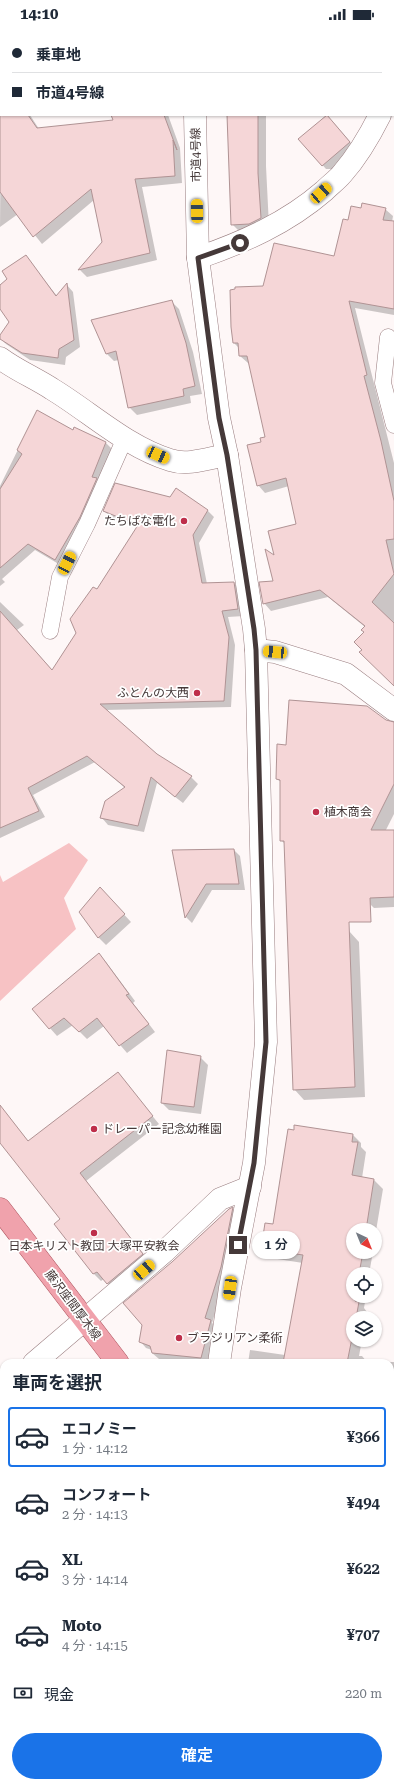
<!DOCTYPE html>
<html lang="ja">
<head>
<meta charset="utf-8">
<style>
  :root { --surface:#fff; --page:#f6f6f7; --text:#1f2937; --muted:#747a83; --line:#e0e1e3; --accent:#1a73e8 }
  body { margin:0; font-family:"Roboto Serif","Noto Sans JP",serif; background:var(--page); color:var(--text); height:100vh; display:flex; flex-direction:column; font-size:15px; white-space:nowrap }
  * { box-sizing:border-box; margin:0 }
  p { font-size:13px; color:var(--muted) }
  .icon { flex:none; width:22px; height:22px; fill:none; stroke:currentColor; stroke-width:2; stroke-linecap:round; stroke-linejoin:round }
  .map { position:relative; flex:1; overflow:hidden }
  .drawer { position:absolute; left:0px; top:1331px; width:394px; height:428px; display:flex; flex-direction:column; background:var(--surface); border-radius:12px 12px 0 0; box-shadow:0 1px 3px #0004 }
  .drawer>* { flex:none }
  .guide { position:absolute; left:0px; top:0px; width:394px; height:88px; box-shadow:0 1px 3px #0004; display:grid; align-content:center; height:88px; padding:0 12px; background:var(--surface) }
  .needle { width:26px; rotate:137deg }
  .buttons { position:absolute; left:346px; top:1195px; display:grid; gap:8px }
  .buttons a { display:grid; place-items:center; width:36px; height:36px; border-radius:50%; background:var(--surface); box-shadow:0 1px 3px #0004; font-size:20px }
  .end { position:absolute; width:18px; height:18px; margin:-9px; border:5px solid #453939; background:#fff; box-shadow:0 0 0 2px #fff }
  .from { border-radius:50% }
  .bubble { position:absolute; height:28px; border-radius:14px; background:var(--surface); box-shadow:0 1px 3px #0004; font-size:13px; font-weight:600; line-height:28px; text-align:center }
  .car { position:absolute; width:12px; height:24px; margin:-12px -6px; border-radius:5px; box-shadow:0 0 3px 1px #0007; background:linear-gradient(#f5c518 24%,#345 0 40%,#f5c518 0 76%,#345 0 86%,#f5c518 0) }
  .guide b { display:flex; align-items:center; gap:14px; height:38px; font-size:15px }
  .guide b+b { border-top:1px solid var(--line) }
  .guide i { width:10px; height:10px; background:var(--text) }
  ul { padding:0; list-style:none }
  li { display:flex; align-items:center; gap:12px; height:60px; margin:0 8px 6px; padding:0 4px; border:2px solid transparent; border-radius:4px }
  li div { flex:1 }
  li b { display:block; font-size:15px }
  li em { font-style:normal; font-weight:600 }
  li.selected { border-color:var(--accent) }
  li>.icon { width:36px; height:36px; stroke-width:1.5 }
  h2 { padding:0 12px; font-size:18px; line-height:48px }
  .pay { display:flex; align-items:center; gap:10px; height:44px; padding:0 12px; font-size:15px }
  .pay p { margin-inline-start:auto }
  .primary-button { display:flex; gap:8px; margin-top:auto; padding:8px 12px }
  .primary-button a { flex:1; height:46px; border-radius:24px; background:var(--accent); color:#fff; font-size:16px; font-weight:600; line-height:46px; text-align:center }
  .status { display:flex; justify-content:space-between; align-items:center; height:28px; padding:0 20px; background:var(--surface); direction:ltr }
  .status svg { height:11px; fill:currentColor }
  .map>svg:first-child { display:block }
  .green { fill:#f7c2c4 }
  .shadow { fill:#0003 }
  .building { fill:#f5d6d7; stroke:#b09394 }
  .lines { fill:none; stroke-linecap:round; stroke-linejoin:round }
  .service-casing { stroke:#9a7e80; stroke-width:17 }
  .minor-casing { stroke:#9a7e80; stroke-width:23 }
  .tertiary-casing { stroke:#9a7e80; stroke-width:23 }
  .primary-casing { stroke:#ae555f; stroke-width:23 }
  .service { stroke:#fff; stroke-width:16 }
  .minor { stroke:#fff; stroke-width:22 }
  .tertiary { stroke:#fff; stroke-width:22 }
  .primary { stroke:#f0a2ac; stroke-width:22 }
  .route { stroke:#453939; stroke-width:5 }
  .poi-dot { fill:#be2e4a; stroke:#fff; stroke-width:1.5 }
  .labels { text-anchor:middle; stroke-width:3.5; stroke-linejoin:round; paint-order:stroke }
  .street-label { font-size:12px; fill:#453939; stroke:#fff }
  .poi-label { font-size:12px; fill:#453939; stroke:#fff; text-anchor:start }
</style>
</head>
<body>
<div class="status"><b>14:10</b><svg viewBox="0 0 49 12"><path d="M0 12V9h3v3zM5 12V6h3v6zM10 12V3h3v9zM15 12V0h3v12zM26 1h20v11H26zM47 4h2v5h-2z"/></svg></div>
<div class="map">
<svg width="394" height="1759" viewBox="0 0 394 1759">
  <rect width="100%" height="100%" fill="#fef7f7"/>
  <path class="green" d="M69 815 88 832 64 870 76 901 0 973V847L3 854Z"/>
  <path class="shadow" d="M0 0H103L1 1 0 43Z
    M227 0H318L227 1Z
    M331 0H355V1Z
    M376 0H394V6L393 1Z
    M1 78V87H30L39 101 114 93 112 87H168L180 120 182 155 142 159 157 232 87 249 80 242 103 215 94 172 42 216 18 186 0 199Z
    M227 87H266V138L269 198 240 204 232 196Z
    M334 95 357 122 335 141H326L319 133Z
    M362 181H385L393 188 392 194H394V287L355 280 394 435V657L363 622 365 599 328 569 271 583 264 575 274 554 275 529 297 497 289 458 265 465 258 457 262 415 266 410 250 335H248L240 328 239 320 234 315 264 259 335 230 349 193Z
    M26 229 57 268 67 257 73 264 80 319 66 329 65 337 30 332 6 316 0 310 11 294 0 279V259Z
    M172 274 179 281 193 324 202 366 190 368 191 375 137 387 129 379 119 332 114 333 107 326Z
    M37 383 73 404 106 415 112 421 62 538 35 522 2 551 5 554 0 558V458Z
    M207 482 214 489 199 515 207 556 234 555 240 562 244 588 228 589 235 617 231 679 106 682 156 727 191 749 198 756 183 775 157 755 144 804 108 797 102 790 125 760 95 734 33 767 45 789 0 810V574L24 597 17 602 53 643 77 605 97 562 137 500 111 489 104 483Z
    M394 713V786L338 897 349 903 359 914 365 1069 304 1072 294 1061 286 817 281 812V754L277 751 287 718Z
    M234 822 240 828 245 862H212L192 895 186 889 173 823Z
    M394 831V879L374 880 364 870Z
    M107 868 131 894 106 917 98 909Z
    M99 927 106 934 135 973 133 975 155 1004 127 1025 104 998 87 1011 73 997 57 1008 33 981Z
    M200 1029 208 1037 201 1086 169 1082 162 1075Z
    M117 1045 159 1096 86 1153 149 1233 115 1263 104 1251 101 1253 94 1246 55 1196 62 1191 0 1113V1094L8 1088 29 1114Z
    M352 1106 361 1115V1119L366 1124 362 1150 374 1152 383 1161 375 1209V1202H353V1224H373L369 1246H353V1268H366L364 1280 367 1284 366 1290H353V1312H362L359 1328H362L367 1334H394V1433L390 1436V1335H248L250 1322 285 1327 303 1235 271 1230 262 1221 273 1198Z
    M233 1181 239 1187 228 1246 212 1295 217 1299 208 1335 159 1331 152 1325V1322L146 1320 140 1313 173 1234Z
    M0 1394 2 1395 4 1394V1482L2 1481 0 1494Z
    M0 1562H4V1698H0Z
    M394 1595V1659L390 1661V1597Z
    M18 1755H118L117 1759H17Z
    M160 1755H298L297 1759H159Z"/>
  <path class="building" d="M0 87H28L37 100 113 92 111 87H164L177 122 173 112 175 148 135 151 150 225 78 242 102 214 91 161 33 209 0 164Z
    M227 87H258V145L261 190 249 196 231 197Z
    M327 87 350 114 322 138 298 111Z
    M362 175 386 180 383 192 394 193V281L349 273 367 347 364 348 381 413 394 473V511L386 512 394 546 372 574 394 595V658L359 624 362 622 354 614 364 604 361 602 365 598 320 562 263 576 259 554 273 553 265 521 274 527 268 503 296 496 286 450 257 458 247 417 261 414 260 410 265 409 247 328H239L238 315H233L231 299 230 262 235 261V259L263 258 274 215 334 228 343 191 348 192 351 178 361 180Z
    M26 227 56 268 67 255 74 312 59 321 58 330 22 325 0 311V307L9 294 0 281V257L7 251 2 243Z
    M172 272 186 315 195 358 183 361 184 368 128 380 116 323 106 326 91 292Z
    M37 382 73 402 74 399 106 414 92 449 97 450 80 489 55 532 28 516 0 540V461L22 426 17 422Z
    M115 455 170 469 176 460 208 482 193 507 202 555 234 554 238 581 222 583 229 609 224 673 100 676 157 726 192 748 175 769 151 749 138 798 100 790 105 773 125 759 87 728 28 760 39 783 0 800V583L52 642 76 605 70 591 93 559 97 561 138 497 103 483Z
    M289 672 367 678 386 692 394 694V756L371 802H394V869L370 870 371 894H349L355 1059 293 1062 284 813H280V752L276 751 277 716 286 717Z
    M234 821 239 856H206L185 890 172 822Z
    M100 859 125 886 98 910 79 884Z
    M99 925 129 966 126 967 149 996 119 1018 97 990 79 1004 64 990 49 1001 32 981Z
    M167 1022 201 1028 194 1079 161 1075Z
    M118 1044 153 1088 80 1145 143 1226 107 1256 97 1244 93 1246 54 1196 60 1191 0 1115V1077L28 1113Z
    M294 1097 353 1106 352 1114H358L352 1147 374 1151 366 1202H353V1224H363L359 1246H353V1268H356L355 1273 359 1274 356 1290H353V1305L347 1335H283L303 1227 261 1221 265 1195 273 1196 288 1101 294 1102Z
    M233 1179 221 1239 205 1290 211 1292 201 1330 152 1325 150 1318 139 1314 142 1297 123 1275 172 1234 229 1181Z"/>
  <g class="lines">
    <defs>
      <path id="service" d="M393 14H394
        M388 309 383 355 394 397
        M50 603 60 549 87 496 125 410
        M390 1714 394 1712"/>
      <path id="minor" d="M143 0 144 1
        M393 61 394 59
        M198 230C244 214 287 195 324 163 330 157 337 152 342 146 357 129 370 107 380 87
        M0 330C16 342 35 350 52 361 90 384 127 419 170 432 188 438 209 430 227 427
        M256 622 275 624 346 646 394 682
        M34 1335 164 1224 220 1171 250 1159
        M0 1360 4 1357
        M390 1458 394 1454
        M0 1493 4 1494"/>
      <path id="tertiary" d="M200 1V0
        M195 87 198 230 219 390 227 427 254 601 256 622 266 1014 254 1135 230 1260 219 1335
        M134 1759V1755"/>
      <path id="primary" d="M0 1181 118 1335
        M359 1755 361 1759"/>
    </defs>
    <use href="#service" class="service-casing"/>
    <use href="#minor" class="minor-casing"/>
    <use href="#tertiary" class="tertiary-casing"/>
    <use href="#primary" class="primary-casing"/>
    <use href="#service" class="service"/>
    <use href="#minor" class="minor"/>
    <use href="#tertiary" class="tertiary"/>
    <use href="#primary" class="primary"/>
  </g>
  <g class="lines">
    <path class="route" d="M238 1217 254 1135 266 1014 256 622 254 601 227 427 219 390 198 230 240 215"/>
  </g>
  <g class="poi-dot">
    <circle cx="184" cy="493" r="4"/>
    <circle cx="197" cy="665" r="4"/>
    <circle cx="316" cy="784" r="4"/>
    <circle cx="94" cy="1101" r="4"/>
    <circle cx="94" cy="1205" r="4"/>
    <circle cx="179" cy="1310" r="4"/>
  </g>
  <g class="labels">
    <g class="street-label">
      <text transform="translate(196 127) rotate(-91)" y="4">市道4号線</text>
      <text transform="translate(73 1277) rotate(53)" y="4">藤沢座間厚木線</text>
    </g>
    <g class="poi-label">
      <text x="176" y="497" text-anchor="end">たちばな電化</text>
      <text x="189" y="669" text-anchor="end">ふとんの大西</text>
      <text x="324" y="788">植木商会</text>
      <text x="102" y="1105">ドレーパー記念幼稚園</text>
      <text x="94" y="1222" text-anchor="middle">日本キリスト教団 大塚平安教会</text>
      <text x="187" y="1314">ブラジリアン柔術</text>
    </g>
  </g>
</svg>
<div class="buttons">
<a><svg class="needle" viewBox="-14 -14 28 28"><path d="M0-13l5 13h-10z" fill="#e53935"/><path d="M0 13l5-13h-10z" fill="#747a83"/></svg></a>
<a><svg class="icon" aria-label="locate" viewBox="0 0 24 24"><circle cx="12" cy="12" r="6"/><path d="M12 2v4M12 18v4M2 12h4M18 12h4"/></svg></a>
<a><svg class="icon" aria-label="layers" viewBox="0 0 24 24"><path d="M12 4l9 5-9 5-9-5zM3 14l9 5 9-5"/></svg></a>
</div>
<i class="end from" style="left:240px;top:215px"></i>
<i class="end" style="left:238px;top:1217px"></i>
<div class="bubble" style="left:252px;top:1203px;width:48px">1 分</div>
<i class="car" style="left:321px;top:165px;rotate:48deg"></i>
<i class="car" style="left:197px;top:183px;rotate:359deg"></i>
<i class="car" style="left:158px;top:427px;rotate:114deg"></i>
<i class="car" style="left:67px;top:535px;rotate:27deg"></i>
<i class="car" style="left:275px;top:624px;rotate:275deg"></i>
<i class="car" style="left:144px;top:1242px;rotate:49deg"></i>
<i class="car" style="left:230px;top:1260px;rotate:188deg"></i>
<div class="guide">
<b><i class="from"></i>乗車地</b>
<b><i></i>市道4号線</b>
</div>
<section class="drawer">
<h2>車両を選択</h2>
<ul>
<li class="selected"><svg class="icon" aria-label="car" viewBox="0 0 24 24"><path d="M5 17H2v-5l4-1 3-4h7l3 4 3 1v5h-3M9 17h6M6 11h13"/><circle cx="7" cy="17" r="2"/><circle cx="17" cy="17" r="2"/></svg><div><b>エコノミー</b><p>1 分 · 14:12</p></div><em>¥366</em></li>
<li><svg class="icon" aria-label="car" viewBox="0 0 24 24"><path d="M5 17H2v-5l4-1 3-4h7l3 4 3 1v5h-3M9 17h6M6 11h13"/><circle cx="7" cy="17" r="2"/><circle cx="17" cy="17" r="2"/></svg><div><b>コンフォート</b><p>2 分 · 14:13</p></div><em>¥494</em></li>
<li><svg class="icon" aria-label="car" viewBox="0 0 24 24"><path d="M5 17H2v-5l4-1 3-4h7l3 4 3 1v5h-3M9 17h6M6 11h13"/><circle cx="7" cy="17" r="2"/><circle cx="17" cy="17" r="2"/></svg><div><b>XL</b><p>3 分 · 14:14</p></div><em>¥622</em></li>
<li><svg class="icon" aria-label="car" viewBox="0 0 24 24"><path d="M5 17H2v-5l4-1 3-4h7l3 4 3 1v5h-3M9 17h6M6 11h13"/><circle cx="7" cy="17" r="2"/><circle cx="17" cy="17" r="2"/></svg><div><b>Moto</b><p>4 分 · 14:15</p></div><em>¥707</em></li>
</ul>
<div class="pay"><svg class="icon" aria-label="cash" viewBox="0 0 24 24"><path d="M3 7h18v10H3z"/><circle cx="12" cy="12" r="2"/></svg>現金<p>220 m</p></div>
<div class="primary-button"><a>確定</a></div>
</section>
</div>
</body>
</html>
